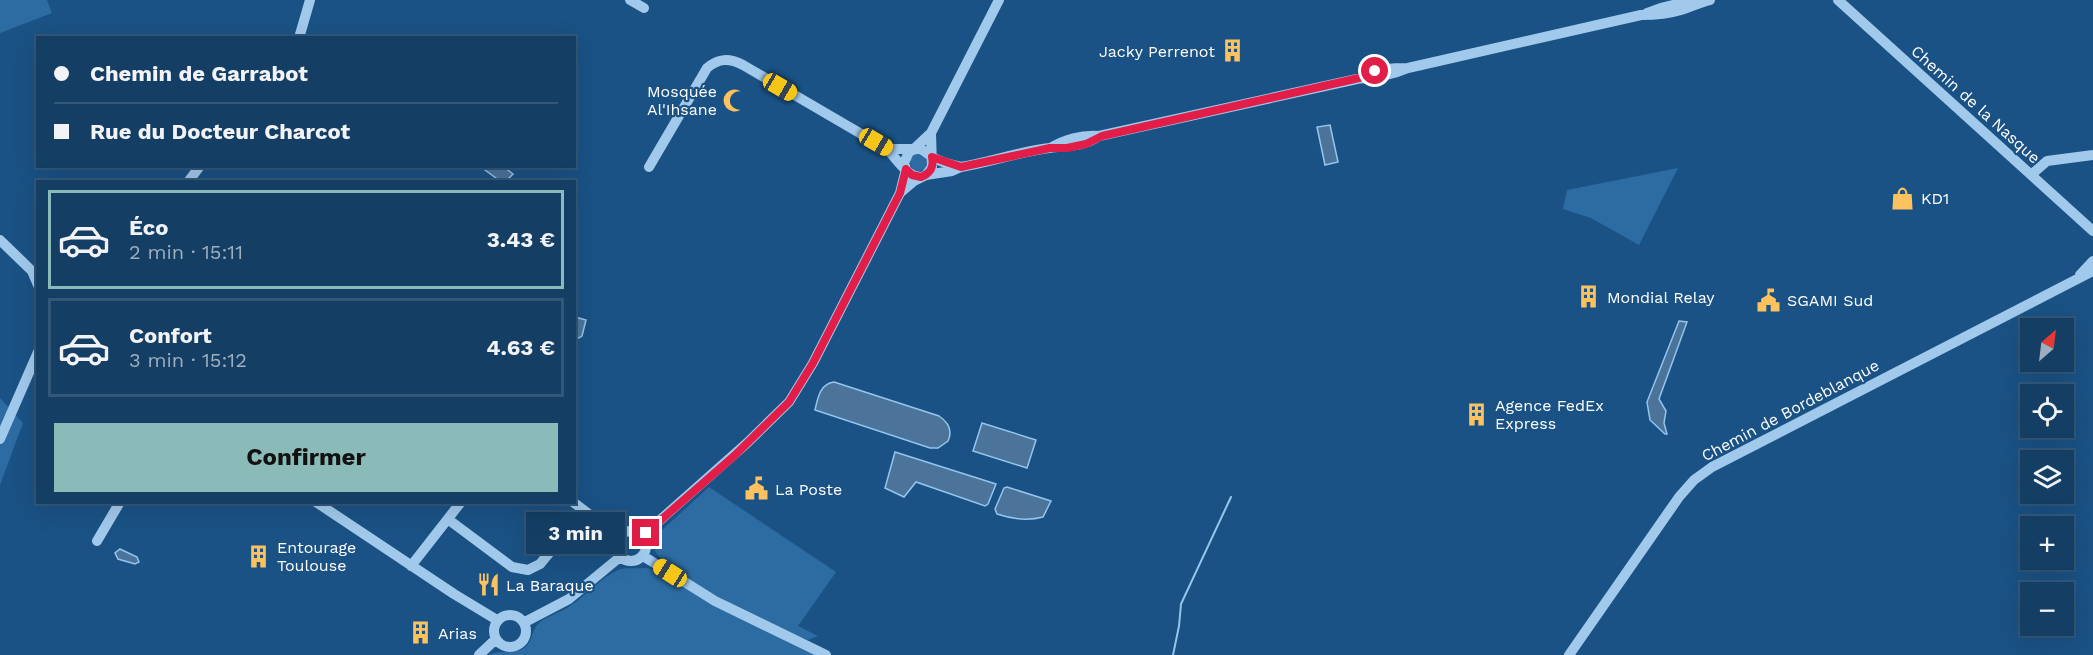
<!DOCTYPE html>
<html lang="fr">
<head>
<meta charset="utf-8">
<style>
  :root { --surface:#143e64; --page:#21496d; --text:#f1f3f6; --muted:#9daebf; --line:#335778; --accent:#8bbbb9 }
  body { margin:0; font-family:"Work Sans",sans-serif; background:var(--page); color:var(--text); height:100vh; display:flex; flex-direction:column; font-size:22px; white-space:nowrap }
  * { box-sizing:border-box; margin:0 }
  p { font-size:20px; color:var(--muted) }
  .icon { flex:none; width:33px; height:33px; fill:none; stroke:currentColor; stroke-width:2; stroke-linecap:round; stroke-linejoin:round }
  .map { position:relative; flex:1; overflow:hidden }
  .side { position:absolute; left:36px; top:180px; width:540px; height:324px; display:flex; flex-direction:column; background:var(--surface); border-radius:0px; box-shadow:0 6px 24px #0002,0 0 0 2px var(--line) }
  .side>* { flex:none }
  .guide { position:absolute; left:36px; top:36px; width:540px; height:132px; border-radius:0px; box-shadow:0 6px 24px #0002,0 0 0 2px var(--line); display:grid; align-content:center; height:132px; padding:0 18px; background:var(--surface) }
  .needle { width:39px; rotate:28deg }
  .fabs { position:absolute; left:2020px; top:318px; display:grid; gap:12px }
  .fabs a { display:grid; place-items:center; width:54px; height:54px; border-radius:0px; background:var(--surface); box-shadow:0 6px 24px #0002,0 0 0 2px var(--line); font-size:30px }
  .end { position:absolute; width:27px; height:27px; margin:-14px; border:8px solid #e11d48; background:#fff; box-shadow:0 0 0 3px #fff }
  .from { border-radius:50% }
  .bubble { position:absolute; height:42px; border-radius:0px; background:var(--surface); box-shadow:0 6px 24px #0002,0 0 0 2px var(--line); font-size:20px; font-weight:700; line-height:42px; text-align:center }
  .car { position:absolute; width:18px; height:36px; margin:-18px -9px; border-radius:8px; box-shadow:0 0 4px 2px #0007; background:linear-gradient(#f5c518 24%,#345 0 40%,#f5c518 0 76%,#345 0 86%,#f5c518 0) }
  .guide b { display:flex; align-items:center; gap:21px; height:57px; font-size:22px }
  .guide b+b { border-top:2px solid var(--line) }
  .guide i { width:15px; height:15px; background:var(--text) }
  ul { padding:10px 0 0; list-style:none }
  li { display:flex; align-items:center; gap:18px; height:99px; margin:0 12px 9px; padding:0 6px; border:3px solid var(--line); border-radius:0px }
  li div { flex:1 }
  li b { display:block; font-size:22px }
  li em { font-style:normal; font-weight:700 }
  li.active { border-color:var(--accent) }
  li>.icon { width:54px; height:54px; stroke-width:1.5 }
  .action { display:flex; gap:12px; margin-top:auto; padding:12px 18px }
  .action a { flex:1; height:69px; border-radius:0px; background:var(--accent); color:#111; font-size:24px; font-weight:700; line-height:69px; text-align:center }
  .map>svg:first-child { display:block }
  .green { fill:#2d6ca3 }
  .water { fill:#4c749a; stroke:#93c5ee; stroke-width:1.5 }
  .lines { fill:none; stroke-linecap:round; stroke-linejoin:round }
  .stream { stroke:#93c5ee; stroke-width:2 }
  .minor { stroke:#a1c9eb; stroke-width:10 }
  .route { stroke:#e11d48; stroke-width:8 }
  .labels { text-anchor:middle; stroke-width:4.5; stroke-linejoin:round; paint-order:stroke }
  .poi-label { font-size:16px; fill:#fff; stroke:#1a5285; text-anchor:start }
  .street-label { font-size:16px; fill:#fff; stroke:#1a5285 }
</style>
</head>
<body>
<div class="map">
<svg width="2093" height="655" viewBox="0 0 2093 655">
  <rect width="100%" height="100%" fill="#1a5285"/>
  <path class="green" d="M0 0H47L52 13 0 33Z
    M910 162a9 9 0 1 1 18 0a9 9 0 1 1-18 0Z
    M1678 168 1639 245 1591 218 1563 209 1567 190Z
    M0 398 23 423 0 485Z
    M709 487 836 572 798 626 818 636 808 640C782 629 662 574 655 550 652 542 657 536 662 530Z
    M645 568 653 569 667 575 817 655H489C501 649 513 655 524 648 533 642 531 631 538 624 546 616 560 613 570 606 586 596 600 578 618 570 626 567 636 569 645 568Z"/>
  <path class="water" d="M1330 125 1338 162 1325 165 1317 127Z
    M481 167H504L513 174 506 181H500Z
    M575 317 586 320 582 336 579 338 575 336Z
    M1679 321 1687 322 1659 399 1666 411 1664 423 1667 434H1665L1650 420 1647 402Z
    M834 382 939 416C948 422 953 430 948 441L938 448H930L815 410C818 397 820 384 834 382Z
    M982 423 1036 440 1027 468 973 451Z
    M895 452 996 484 988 504 985 506 916 482 904 497 885 488Z
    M1007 487 1051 501 1043 517C1028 521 1012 519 997 514L995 509 1004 488Z
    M120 549 137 557 139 562 135 564 118 559 115 553Z"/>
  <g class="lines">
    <path class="stream" d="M1173 655 1179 626 1181 604 1231 497"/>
    <path class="minor" d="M630 0 644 8
      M1838 0 2093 231
      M1647 13C1663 6 1678 3 1695 3
      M299 38 310 0
      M1365 76C1379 69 1392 68 1408 68L1641 15C1655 15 1668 14 1681 10 1691 7 1700 2 1710 0
      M931 133 999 0
      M1050 148C1066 139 1080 135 1099 136L1357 79C1376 77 1390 76 1408 68
      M649 167 707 68C719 58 729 58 743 65L887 149
      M2032 174 2047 161 2093 155
      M926 175 952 171 961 167C990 162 1019 152 1049 148 1068 145 1081 148 1099 136
      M188 182 200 166
      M900 193 914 181 926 175 932 167 931 133 914 149H887C897 159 907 177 921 177
      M0 240 32 271 38 285
      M2080 275 2093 261
      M0 439 38 352
      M316 502 454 594 497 620
      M573 502 619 537
      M449 520 512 567 528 570 540 564 584 511
      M616 546a15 15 0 1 1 30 0a15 15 0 1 1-30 0Z
      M642 536 747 443 789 402 813 363 900 193 906 169 904 163 909 152C922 144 925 154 936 159 944 163 952 165 961 167
      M97 541 120 502
      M643 556 715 601 826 655
      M411 566 461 502
      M494 631a16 16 0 1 1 32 0a16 16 0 1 1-32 0Z
      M525 622 569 599 620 557
      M479 655 496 639
      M1569 655 1679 497 1694 480 1712 467 2093 271"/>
  </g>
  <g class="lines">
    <path class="route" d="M646 533 734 456 789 402 813 363 900 193 906 169 912 175 921 177C931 173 934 167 932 157L961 167 1050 148H1067L1086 144 1102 136 1359 78 1375 71"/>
  </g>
  <defs>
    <symbol id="building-bare" viewBox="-9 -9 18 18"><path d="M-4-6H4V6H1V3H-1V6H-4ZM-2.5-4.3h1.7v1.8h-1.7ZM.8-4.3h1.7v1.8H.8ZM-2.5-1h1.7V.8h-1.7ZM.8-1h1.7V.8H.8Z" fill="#fdc25d" stroke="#1a5285" stroke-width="2.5" paint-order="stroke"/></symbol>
    <symbol id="mosque-bare" viewBox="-9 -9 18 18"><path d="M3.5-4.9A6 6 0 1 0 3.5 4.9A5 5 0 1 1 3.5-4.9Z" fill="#fdc25d" stroke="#1a5285" stroke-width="2.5" paint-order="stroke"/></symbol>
    <symbol id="shop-bare" viewBox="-9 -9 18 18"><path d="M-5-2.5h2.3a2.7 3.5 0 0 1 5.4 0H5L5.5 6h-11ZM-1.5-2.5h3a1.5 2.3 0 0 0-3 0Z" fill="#fdc25d" stroke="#1a5285" stroke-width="2.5" paint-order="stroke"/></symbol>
    <symbol id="civic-bare" viewBox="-9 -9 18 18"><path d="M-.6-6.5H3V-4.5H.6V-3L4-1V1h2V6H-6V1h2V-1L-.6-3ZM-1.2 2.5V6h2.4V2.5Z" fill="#fdc25d" stroke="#1a5285" stroke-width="2.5" paint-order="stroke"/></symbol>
    <symbol id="restaurant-bare" viewBox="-9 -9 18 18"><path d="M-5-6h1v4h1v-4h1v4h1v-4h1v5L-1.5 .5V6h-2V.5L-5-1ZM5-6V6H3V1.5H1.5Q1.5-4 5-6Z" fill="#fdc25d" stroke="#1a5285" stroke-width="2.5" paint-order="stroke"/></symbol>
  </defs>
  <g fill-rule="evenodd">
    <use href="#building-bare" x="1216" y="34" width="33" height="33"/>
    <use href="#mosque-bare" x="718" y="84" width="33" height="33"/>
    <use href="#shop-bare" x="1886" y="182" width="33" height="33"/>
    <use href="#building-bare" x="1572" y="280" width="33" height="33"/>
    <use href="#civic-bare" x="1752" y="284" width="33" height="33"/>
    <use href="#building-bare" x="1460" y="398" width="33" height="33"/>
    <use href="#civic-bare" x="740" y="472" width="33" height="33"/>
    <use href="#building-bare" x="242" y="540" width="33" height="33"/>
    <use href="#restaurant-bare" x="472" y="568" width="33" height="33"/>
    <use href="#building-bare" x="404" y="616" width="33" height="33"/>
  </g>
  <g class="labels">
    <g class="poi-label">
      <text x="1215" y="57" text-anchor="end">Jacky Perrenot</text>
      <text x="717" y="97" text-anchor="end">Mosquée<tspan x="717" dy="18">Al'Ihsane</tspan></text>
      <text x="1921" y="204">KD1</text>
      <text x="1607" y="303">Mondial Relay</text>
      <text x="1787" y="306">SGAMI Sud</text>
      <text x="1495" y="411">Agence FedEx<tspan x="1495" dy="18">Express</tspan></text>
      <text x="775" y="495">La Poste</text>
      <text x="277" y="553">Entourage<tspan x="277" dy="18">Toulouse</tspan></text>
      <text x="506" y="591">La Baraque</text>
      <text x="438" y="639">Arias</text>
    </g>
    <g class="street-label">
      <text transform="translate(1976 104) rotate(42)" y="6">Chemin de la Nasque</text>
      <text transform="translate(1790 410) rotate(-28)" y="6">Chemin de Bordeblanque</text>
    </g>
  </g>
</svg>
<div class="fabs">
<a><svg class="needle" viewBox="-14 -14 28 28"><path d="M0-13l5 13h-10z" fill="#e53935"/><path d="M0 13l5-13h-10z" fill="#9daebf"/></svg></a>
<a><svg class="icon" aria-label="locate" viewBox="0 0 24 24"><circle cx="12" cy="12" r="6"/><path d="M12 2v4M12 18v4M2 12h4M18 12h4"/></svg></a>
<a><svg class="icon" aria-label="layers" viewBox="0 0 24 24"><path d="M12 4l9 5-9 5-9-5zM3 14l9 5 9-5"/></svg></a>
<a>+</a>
<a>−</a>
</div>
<i class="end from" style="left:1375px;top:71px"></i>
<i class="end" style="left:646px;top:533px"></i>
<div class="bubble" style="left:526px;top:512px;width:99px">3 min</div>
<i class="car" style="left:780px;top:87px;rotate:120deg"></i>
<i class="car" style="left:876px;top:142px;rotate:120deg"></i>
<i class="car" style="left:670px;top:573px;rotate:302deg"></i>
<div class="guide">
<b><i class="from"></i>Chemin de Garrabot</b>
<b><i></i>Rue du Docteur Charcot</b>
</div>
<section class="side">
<ul>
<li class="active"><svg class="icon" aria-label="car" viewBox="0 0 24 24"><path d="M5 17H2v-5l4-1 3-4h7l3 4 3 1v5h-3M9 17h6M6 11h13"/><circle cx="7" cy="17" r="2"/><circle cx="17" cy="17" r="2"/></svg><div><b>Éco</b><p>2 min · 15:11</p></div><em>3.43 €</em></li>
<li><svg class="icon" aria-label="car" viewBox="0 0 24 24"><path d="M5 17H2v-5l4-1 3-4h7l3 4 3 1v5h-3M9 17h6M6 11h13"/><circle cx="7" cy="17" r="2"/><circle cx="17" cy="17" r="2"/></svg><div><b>Confort</b><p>3 min · 15:12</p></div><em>4.63 €</em></li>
</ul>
<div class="action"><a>Confirmer</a></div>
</section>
</div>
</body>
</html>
